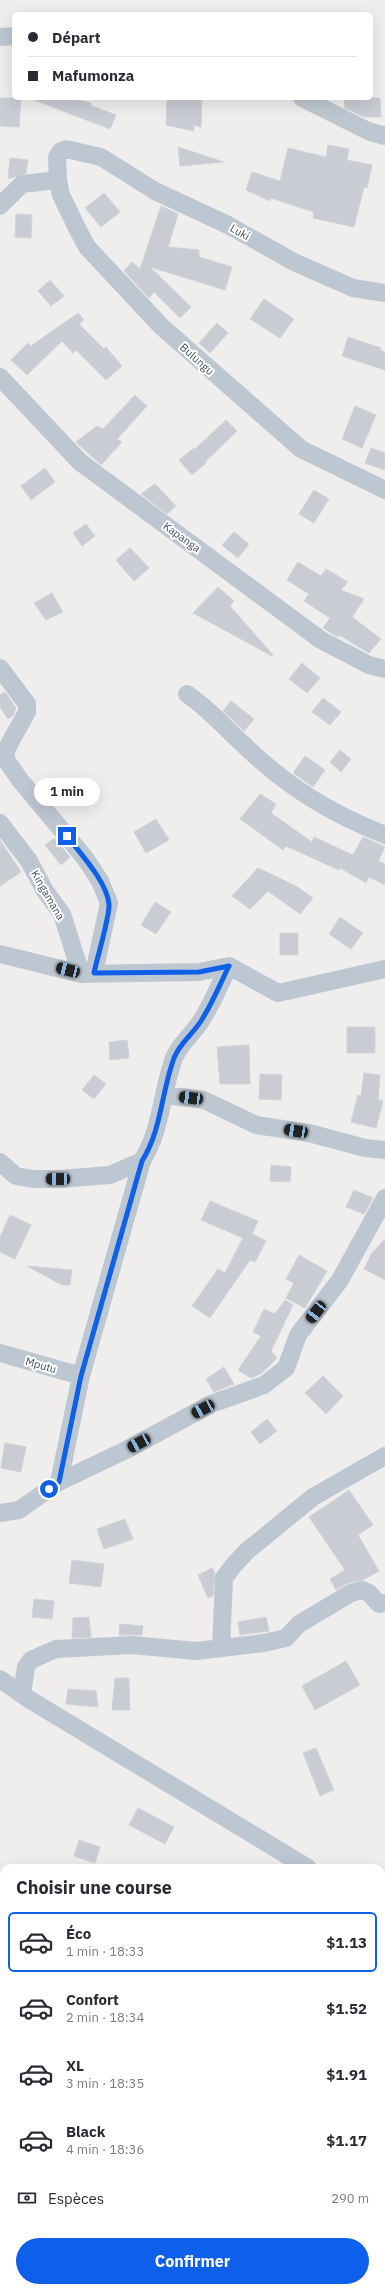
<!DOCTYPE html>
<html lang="fr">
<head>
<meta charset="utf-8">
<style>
  :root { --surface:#fff; --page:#f2f2f3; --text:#2b2b33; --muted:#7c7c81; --line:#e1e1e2; --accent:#0e60ea }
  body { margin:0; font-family:"IBM Plex Sans",sans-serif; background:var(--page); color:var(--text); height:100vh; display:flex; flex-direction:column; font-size:15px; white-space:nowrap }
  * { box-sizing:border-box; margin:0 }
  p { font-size:13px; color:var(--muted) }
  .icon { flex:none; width:22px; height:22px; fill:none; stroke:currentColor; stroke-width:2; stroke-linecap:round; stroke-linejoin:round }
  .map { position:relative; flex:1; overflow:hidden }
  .sheet { position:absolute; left:0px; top:1864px; width:385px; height:428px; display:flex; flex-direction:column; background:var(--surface); border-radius:12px 12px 0 0; box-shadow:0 4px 16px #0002 }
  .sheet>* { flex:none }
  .banner { position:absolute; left:12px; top:12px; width:361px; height:88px; border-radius:6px; box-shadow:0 4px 16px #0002; display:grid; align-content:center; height:88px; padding:0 16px; background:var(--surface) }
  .end { position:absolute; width:18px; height:18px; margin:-9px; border:5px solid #0e60ea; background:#fff; box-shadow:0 0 0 2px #fff }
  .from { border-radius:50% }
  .bubble { position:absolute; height:28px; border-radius:14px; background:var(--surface); box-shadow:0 4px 16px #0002; font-size:13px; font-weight:800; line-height:28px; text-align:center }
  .car { position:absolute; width:12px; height:24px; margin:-12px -6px; border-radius:5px; box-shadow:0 0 3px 1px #0007; background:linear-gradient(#222 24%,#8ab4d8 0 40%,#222 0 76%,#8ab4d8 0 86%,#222 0) }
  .banner b { display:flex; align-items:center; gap:14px; height:38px; font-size:15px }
  .banner b+b { border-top:1px solid var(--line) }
  .banner i { width:10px; height:10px; background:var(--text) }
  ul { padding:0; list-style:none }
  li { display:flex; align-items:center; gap:12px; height:60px; margin:0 8px 6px; padding:0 8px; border:2px solid transparent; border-radius:6px }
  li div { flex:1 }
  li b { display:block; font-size:15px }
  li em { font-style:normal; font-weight:800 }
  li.active { border-color:var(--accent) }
  li>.icon { width:36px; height:36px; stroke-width:1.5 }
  h2 { padding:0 16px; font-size:18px; line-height:48px }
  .pay { display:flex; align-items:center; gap:10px; height:44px; padding:0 16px; font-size:15px }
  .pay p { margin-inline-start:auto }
  .primary-button { display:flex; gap:8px; margin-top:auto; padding:8px 16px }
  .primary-button a { flex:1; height:46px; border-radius:24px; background:var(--accent); color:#fff; font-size:16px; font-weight:800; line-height:46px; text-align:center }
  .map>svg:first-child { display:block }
  .building { fill:#c9ccd3; stroke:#d1d3da }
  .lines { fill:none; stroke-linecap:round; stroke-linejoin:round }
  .street { stroke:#bdc7d1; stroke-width:18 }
  .route { stroke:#0e60ea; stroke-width:5 }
  .labels { text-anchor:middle; stroke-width:4; stroke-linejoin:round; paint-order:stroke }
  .street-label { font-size:11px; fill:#444f5c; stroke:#fff }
</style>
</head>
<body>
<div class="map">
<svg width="385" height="2292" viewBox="0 0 385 2292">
  <rect width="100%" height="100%" fill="#f0eded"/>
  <path class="building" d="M0 98H21L19 127 0 126Z
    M34 98H68L91 103 90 105 116 115 110 129 34 100Z
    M167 98H202L201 127 193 125 194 131 166 125Z
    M344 98H380L381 117H364L345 108Z
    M328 145 349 149 347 160 372 165 367 188 364 187 354 227 313 218 314 212 271 198 270 201 246 190 252 172 280 181 288 148 326 157Z
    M178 147 224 162 180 166Z
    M10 158 28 160 26 173 8 179Z
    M104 193 120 212 101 227 85 208Z
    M161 206 178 214 168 247 199 250V257L232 267 225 290 150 267 191 307 180 318 154 292 149 298 124 271 132 262 140 269Z
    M16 214 32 215 31 238 15 237Z
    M50 280 64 296 51 306 38 291Z
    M264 299 294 319 280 338 250 319Z
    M78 313 84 320 79 324 104 349 106 347 122 366 106 380 76 350 73 353 62 341 27 375 11 360 28 343 31 346Z
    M217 323 228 333 210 353 199 343Z
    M348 337 381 348 380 350 385 352V370L342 356Z
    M135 395 147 406 117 439 122 442 101 465 76 442 97 426 103 429Z
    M355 406 376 415 362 448 342 439Z
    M226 420 237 431 205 462 206 463 192 475 179 460 194 448 195 449Z
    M371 448 385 453V470L365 463Z
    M45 468 55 482 31 500 21 486Z
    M155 484 176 506 167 514 141 494Z
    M314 490 329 499 314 523 299 514Z
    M86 524 95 536 82 546 73 533Z
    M234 532 249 544 238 558 222 545Z
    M130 548 149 568 134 581 116 560Z
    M298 562 321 576 326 569 348 582 341 590 364 599 352 617 381 639 369 653 339 635 338 637 323 628 330 618 304 601 309 594 287 580Z
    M218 587 234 601 230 606 273 655 272 656 193 613Z
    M52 593 63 612 46 620 34 603Z
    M302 663 320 678 307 693 289 679Z
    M5 692 16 708 13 716 8 719 0 707V695Z
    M323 698 341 712 330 725 312 712Z
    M231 701 254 719 244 731 223 711Z
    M340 750 351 759 341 772 330 762Z
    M305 756 325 770 313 787 293 773Z
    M260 794 276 804 271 813 312 842 314 837 353 855 363 837 385 847 378 861 385 864V885L369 877 366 883 340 868 339 870 286 846 283 850 240 819Z
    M156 819 169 840 146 853 134 832Z
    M54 838 70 857 61 865 45 845Z
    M0 840 21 872 0 886Z
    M258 868 296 886 313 898 300 914 268 891 250 909 232 896Z
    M155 902 171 912 156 934 141 925Z
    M340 917 363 933 351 949 329 934Z
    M280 933H298V955H280Z
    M347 1027H375V1053H347Z
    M127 1040 129 1058 110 1060 109 1042Z
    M249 1045 250 1084H220L217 1047Z
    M364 1073 380 1075 378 1100 383 1101 376 1128 351 1122 358 1095 361 1096Z
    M260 1074 282 1075 281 1100 259 1099Z
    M94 1075 106 1084 94 1099 82 1090Z
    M271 1165 291 1167 290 1182 270 1181Z
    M354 1190 373 1198 364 1214 346 1207Z
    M210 1201 258 1221 252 1234 266 1241 255 1262 250 1260 210 1318 192 1306 218 1269 225 1273 243 1238 201 1220Z
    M10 1215 31 1225 15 1259 0 1252V1237Z
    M385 1239V1280L364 1269 372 1253Z
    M299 1255 327 1271 305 1308 286 1298 294 1283 286 1279Z
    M27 1266 72 1270 70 1285H62Z
    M285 1300 293 1305 271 1351 277 1358 262 1373 251 1378 238 1370 261 1336 253 1332 264 1309 275 1314Z
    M224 1367 234 1384 214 1392 206 1379Z
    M323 1376 343 1396 326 1414 305 1393Z
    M267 1419 277 1431 260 1444 251 1432Z
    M5 1443 26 1447 21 1472 1 1468Z
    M349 1490 373 1525 358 1535 379 1571 363 1580 348 1583 336 1590 330 1579 345 1570 309 1517Z
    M125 1519 133 1539 104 1549 97 1529Z
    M72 1560 104 1564 101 1587 69 1583Z
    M212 1568 215 1573 213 1596 208 1598 198 1575Z
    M34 1599 54 1601 52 1619 32 1617Z
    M89 1617 91 1637 72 1638 73 1618Z
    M266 1617 269 1631 240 1635 238 1622Z
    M120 1624 143 1626 142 1635H119Z
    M346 1661 360 1685 315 1710 302 1686Z
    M115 1678H129L130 1710H112Z
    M68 1689 96 1691 98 1707 66 1704Z
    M316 1748 334 1790 320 1796 303 1753Z
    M138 1808 174 1827 165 1844 129 1825Z
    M79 1840 100 1847 95 1863 74 1856Z"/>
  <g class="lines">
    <path class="street" d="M0 37 14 36
      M302 98 368 131 385 136
      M0 206 22 184 58 180
      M385 293 353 288 294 262 228 225 155 191 101 157 66 149 61 151 57 157 58 180 61 195 78 230 87 247 162 327 301 449 385 490
      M0 377 80 462 321 640 369 665 385 669
      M0 668 27 704V712L6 750V760L20 780 85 858 100 881 109 903 94 973
      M187 694C209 709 225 728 244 745 287 787 330 813 385 835
      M0 823 29 861 45 891 62 914 81 974
      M0 954 81 974 199 972 229 966 278 993 385 969
      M165 1095 204 1100 256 1125 309 1133 365 1148 385 1150
      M0 1162 16 1176 33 1179H59L110 1175 142 1161
      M0 1353 81 1376
      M59 1482 81 1376 142 1161C162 1129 161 1093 174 1058 180 1043 192 1035 201 1021 212 1004 220 984 229 966
      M0 1513 19 1510 59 1482 126 1450 211 1404 264 1385 286 1368 298 1335 340 1280 385 1198
      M221 1648 224 1578 233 1566 247 1551 313 1497 385 1456
      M0 1679 27 1698 308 1868
      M22 1694 26 1667 31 1660 56 1649 132 1645 196 1651 264 1643 286 1638 299 1624 351 1593 362 1590 369 1593 379 1604 385 1603
      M381 1912 385 1914"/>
  </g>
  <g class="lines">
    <path class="route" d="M49 1489 59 1482 81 1376 142 1161C162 1129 161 1093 174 1058 180 1043 192 1035 201 1021 212 1004 220 984 229 966L199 972 94 973C97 958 110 916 109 904 107 882 80 853 67 836"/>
  </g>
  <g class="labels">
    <g class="street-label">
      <text transform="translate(240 232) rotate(29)" y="4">Luki</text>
      <text transform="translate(197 359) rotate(42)" y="4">Bulungu</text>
      <text transform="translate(182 537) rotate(36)" y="4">Kapanga</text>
      <text transform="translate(48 895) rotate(60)" y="4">Kingamana</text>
      <text transform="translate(41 1365) rotate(16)" y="4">Mputu</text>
    </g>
  </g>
</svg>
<i class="end from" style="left:49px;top:1489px"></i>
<i class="end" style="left:67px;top:836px"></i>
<div class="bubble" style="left:34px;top:778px;width:66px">1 min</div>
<i class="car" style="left:68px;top:970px;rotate:284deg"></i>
<i class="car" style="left:191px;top:1098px;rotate:277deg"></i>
<i class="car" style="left:296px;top:1131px;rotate:279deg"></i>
<i class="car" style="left:58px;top:1179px;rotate:270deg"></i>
<i class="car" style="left:316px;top:1312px;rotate:218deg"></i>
<i class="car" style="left:203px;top:1409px;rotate:242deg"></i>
<i class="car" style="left:139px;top:1443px;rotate:242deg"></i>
<div class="banner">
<b><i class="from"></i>Départ</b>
<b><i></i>Mafumonza</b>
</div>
<section class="sheet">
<h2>Choisir une course</h2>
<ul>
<li class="active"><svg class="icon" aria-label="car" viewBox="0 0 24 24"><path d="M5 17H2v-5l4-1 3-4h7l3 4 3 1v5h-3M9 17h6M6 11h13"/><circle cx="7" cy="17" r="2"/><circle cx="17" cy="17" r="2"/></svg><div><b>Éco</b><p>1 min · 18:33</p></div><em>$1.13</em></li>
<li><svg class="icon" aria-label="car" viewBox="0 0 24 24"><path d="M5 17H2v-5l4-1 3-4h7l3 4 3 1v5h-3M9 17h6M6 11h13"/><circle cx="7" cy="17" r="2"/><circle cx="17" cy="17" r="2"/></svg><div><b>Confort</b><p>2 min · 18:34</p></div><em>$1.52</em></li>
<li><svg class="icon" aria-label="car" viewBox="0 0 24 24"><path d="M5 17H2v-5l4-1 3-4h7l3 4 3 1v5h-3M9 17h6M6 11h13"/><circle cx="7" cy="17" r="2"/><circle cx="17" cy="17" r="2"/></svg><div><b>XL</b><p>3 min · 18:35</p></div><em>$1.91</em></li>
<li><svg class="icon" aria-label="car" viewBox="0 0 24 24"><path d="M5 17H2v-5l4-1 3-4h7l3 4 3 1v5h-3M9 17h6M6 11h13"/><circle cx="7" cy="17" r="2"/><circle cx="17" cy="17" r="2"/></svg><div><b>Black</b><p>4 min · 18:36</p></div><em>$1.17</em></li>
</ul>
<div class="pay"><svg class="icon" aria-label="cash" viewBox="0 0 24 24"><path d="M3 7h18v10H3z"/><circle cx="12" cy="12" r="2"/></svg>Espèces<p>290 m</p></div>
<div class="primary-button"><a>Confirmer</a></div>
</section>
</div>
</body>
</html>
